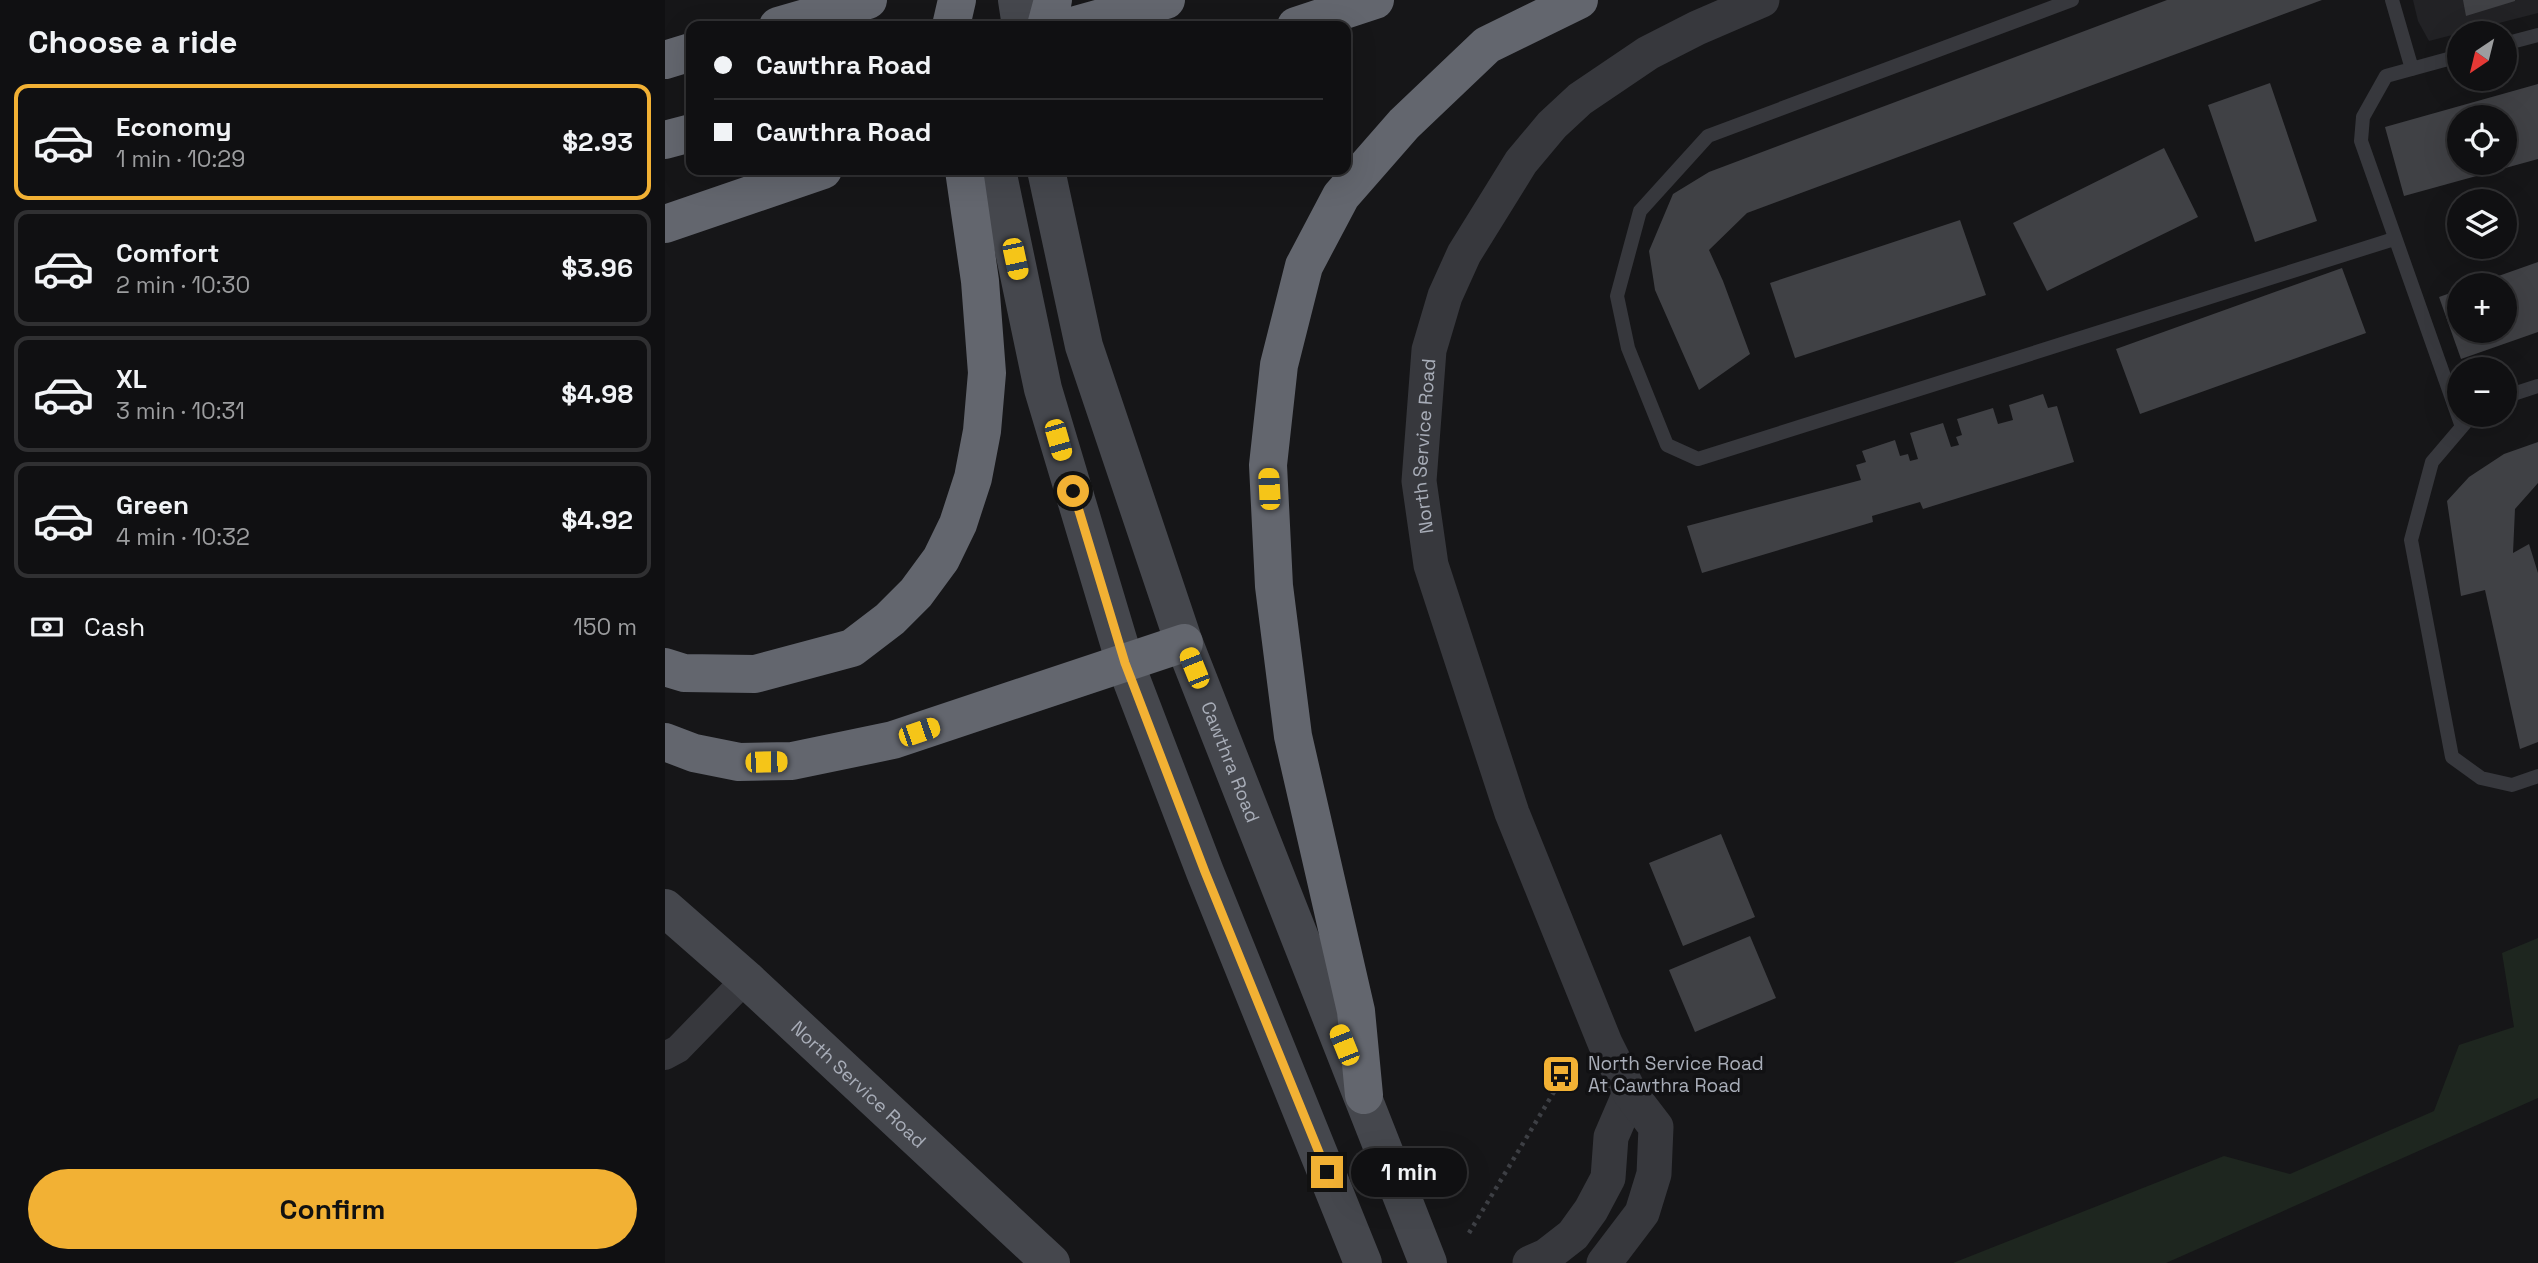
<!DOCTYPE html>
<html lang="en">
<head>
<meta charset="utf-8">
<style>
  :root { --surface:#101012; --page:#19191b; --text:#f1f3f6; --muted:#9c9d9f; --line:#303032; --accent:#f2b134 }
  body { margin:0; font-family:"Space Grotesk",sans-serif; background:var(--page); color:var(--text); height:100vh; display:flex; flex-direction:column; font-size:26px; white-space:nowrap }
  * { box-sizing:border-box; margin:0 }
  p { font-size:23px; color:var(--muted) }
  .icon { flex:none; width:38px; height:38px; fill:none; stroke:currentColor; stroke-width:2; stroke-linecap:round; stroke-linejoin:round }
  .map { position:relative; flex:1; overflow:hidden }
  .details { display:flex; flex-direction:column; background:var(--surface); width:665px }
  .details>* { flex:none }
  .hud { position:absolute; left:21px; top:21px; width:665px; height:154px; border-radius:14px; box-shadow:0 7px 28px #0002,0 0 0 2px var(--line); display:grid; align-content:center; height:154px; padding:0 28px; background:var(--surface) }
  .needle { width:46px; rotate:215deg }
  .buttons { position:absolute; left:1782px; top:21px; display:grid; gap:14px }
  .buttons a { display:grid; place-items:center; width:70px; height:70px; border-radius:50%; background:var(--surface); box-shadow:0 7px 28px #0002,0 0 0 2px var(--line); font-size:35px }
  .end { position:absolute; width:32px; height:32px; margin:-16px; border:9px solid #f2b134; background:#111; box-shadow:0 0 0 4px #111 }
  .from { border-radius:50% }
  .bubble { position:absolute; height:49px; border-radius:24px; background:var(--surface); box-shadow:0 7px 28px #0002,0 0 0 2px var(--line); font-size:23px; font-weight:700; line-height:49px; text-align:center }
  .car { position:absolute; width:21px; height:42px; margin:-21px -10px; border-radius:9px; box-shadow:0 0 5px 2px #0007; background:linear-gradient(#f5c518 24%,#345 0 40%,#f5c518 0 76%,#345 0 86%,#f5c518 0) }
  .hud b { display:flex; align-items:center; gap:24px; height:66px; font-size:26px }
  .hud b+b { border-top:2px solid var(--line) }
  .hud i { width:18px; height:18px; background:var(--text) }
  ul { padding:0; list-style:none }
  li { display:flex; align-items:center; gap:21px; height:116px; margin:0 14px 10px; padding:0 14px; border:4px solid var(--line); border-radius:14px }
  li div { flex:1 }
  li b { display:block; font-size:26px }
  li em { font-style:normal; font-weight:700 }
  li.active { border-color:var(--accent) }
  li>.icon { width:63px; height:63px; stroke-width:1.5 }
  h2 { padding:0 28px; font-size:32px; line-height:84px }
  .pay { display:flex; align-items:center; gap:18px; height:77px; padding:0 28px; font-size:26px }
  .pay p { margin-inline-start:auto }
  .primary-button { display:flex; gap:14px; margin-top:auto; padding:14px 28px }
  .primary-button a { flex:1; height:80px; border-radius:42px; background:var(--accent); color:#111; font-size:28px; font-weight:700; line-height:80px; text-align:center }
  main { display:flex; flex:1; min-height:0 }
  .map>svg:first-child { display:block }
  .built { fill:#222225 }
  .green { fill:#1e261f }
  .building { fill:#404145; fill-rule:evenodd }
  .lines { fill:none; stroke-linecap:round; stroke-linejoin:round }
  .path { stroke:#3d3f44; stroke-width:4.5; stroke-dasharray:3.5 5; stroke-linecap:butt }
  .service { stroke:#37383d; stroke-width:14 }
  .minor { stroke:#37383d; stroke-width:28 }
  .tertiary { stroke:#37383d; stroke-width:35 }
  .secondary { stroke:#45474d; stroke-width:38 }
  .motorway { stroke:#63666e; stroke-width:38 }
  .route { stroke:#f2b134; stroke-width:9 }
  .labels { text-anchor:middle; stroke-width:7; stroke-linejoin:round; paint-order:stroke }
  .street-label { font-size:19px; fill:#a8adb8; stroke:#111113 }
  .poi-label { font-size:19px; fill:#a8adb8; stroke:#111113; text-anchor:start }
</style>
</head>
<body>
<main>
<section class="details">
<h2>Choose a ride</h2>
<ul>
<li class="active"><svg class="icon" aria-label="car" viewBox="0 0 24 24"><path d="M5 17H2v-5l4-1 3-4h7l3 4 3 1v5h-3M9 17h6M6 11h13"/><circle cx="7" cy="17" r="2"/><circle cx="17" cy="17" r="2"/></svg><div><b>Economy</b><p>1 min · 10:29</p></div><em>$2.93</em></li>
<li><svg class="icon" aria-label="car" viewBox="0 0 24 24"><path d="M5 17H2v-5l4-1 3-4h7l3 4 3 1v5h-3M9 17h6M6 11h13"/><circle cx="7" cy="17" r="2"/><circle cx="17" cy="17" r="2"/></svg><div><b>Comfort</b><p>2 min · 10:30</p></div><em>$3.96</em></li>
<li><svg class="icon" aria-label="car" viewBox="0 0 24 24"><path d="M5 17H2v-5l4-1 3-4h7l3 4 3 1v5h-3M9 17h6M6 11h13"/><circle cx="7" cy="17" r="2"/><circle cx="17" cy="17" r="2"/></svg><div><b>XL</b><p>3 min · 10:31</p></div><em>$4.98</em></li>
<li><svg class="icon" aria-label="car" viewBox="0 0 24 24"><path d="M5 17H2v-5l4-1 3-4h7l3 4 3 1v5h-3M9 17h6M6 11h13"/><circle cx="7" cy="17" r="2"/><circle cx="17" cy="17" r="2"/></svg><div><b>Green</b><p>4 min · 10:32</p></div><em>$4.92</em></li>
</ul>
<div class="pay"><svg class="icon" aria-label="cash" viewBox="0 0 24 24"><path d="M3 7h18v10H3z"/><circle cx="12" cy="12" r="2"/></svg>Cash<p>150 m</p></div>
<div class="primary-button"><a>Confirm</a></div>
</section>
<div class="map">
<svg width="1873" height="1263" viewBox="0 0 1873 1263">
  <rect width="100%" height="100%" fill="#161618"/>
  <path class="built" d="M1748 0H1873V13L1764 41 1753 21Z"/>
  <path class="green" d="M1873 938V1098L1501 1263H1288L1559 1156 1625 1174 1769 1111 1794 1045 1849 1027 1837 953Z"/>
  <path class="building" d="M1502 0H1657L1082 213 1044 250 1058 281 1085 354 1034 390 990 290 984 251 1008 194 1044 172Z
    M1798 0H1850V1L1801 16Z
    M1605 83 1652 221 1590 242 1543 105Z
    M1873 84V159L1739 196 1720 127ZM1794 117H1839V163H1794Z
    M1499 148 1533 217 1382 291 1348 223Z
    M1295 220 1321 295 1130 358 1105 283Z
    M1873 262V332L1796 359 1774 297 1794 290V331H1839V285H1808Z
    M1677 268 1701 333 1475 414 1451 349Z
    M1378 394 1383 408 1392 406 1409 462 1258 509 1255 502 1207 516 1208 522 1037 573 1022 526 1196 480 1191 465 1201 462 1197 451 1230 440 1235 456 1243 454 1245 461 1253 459 1245 433 1278 423 1286 447 1294 445 1291 437 1297 435 1292 419 1328 408 1333 424 1348 420 1344 405Z
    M1873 442V483L1850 509 1848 553 1864 544 1873 573V742L1855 749 1820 590 1796 596 1782 501 1804 477 1839 454Z
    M1056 834 1090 917 1018 946 984 863Z
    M1085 936 1111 998 1030 1032 1004 970Z"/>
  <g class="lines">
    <path class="path" d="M804 1233 910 1057"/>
    <path class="service" d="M1407 0 1043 136 975 211 952 296 963 348 1002 445 1033 459 1729 239
      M1727 0 1747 69
      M1839 44 1873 35
      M1794 56 1721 76 1698 117 1696 141 1797 427
      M1839 397 1873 386
      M1807 415 1767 462 1746 540 1787 757 1816 778 1847 785 1873 776"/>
    <path class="minor" d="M0 1056 13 1049 81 979"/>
    <g class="tertiary">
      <path d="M865 1263 881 1256 908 1235 926 1210 943 1178 946 1137 965 1093"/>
      <path id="s1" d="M939 1263 977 1213 989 1174 991 1127 965 1093 940 1043 847 813 766 565 754 481 764 350 780 296 799 254 856 162 887 125 915 99 983 53 1032 28 1097 0"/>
    </g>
    <g class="secondary">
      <path d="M352 0 356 26"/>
      <path d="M332 170 378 389 460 663 540 872 698 1263"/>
      <path id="s2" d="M381 170 419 346 519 643 763 1263"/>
      <path id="s3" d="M0 908 81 979 386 1263"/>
    </g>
    <path class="motorway" d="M113 26 203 0
      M286 26 292 0
      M381 26 388 0
      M407 26 501 0
      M631 26 710 0
      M0 60 26 52
      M0 140 26 133
      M0 224 158 170
      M0 667 19 673 90 674 187 648 225 619 251 593 276 559 293 524 308 478 317 431 322 373 315 281 299 170
      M0 742 29 753 74 762 127 761 228 740 519 643
      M699 1095 691 1011 628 736 609 586 603 465 614 365 639 266 676 196 739 124 822 45 914 0"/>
  </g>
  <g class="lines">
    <path class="route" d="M408 491 460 663 540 872 662 1172"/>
  </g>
  <defs>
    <symbol id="bus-square" viewBox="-11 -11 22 22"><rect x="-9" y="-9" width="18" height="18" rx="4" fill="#f2b134" stroke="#111113"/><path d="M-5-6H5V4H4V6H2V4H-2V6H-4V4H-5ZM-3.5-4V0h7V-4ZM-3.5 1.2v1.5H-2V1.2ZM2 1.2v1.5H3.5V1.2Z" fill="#111"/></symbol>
  </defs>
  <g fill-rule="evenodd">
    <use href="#bus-square" x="874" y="1052" width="44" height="44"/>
  </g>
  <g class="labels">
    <g class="street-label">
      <text dy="7" stroke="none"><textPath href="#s1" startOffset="878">North Service Road</textPath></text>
      <text dy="7" stroke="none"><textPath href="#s2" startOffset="621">Cawthra Road</textPath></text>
      <text dy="7" stroke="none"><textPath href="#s3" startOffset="262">North Service Road</textPath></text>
    </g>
    <g class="poi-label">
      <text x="923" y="1070">North Service Road<tspan x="923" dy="22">At Cawthra Road</tspan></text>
    </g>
  </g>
</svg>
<div class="buttons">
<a><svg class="needle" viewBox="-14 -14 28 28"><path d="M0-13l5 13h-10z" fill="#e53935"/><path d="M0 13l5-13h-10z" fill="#9c9d9f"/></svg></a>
<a><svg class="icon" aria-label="locate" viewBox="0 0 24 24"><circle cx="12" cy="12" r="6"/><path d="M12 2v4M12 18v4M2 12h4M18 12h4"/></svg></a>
<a><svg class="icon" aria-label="layers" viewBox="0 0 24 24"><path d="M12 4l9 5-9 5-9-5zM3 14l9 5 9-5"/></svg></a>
<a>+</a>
<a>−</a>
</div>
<i class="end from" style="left:408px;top:491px"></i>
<i class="end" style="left:662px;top:1172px"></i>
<div class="bubble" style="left:686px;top:1148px;width:116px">1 min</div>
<i class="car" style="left:350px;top:259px;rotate:168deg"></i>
<i class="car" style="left:393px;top:440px;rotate:164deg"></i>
<i class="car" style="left:604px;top:489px;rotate:357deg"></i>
<i class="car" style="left:529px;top:668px;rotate:338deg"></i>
<i class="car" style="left:254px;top:732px;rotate:71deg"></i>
<i class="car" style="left:101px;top:762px;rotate:89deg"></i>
<i class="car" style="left:679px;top:1045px;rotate:338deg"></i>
<div class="hud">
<b><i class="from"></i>Cawthra Road</b>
<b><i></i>Cawthra Road</b>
</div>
</div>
</main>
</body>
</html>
